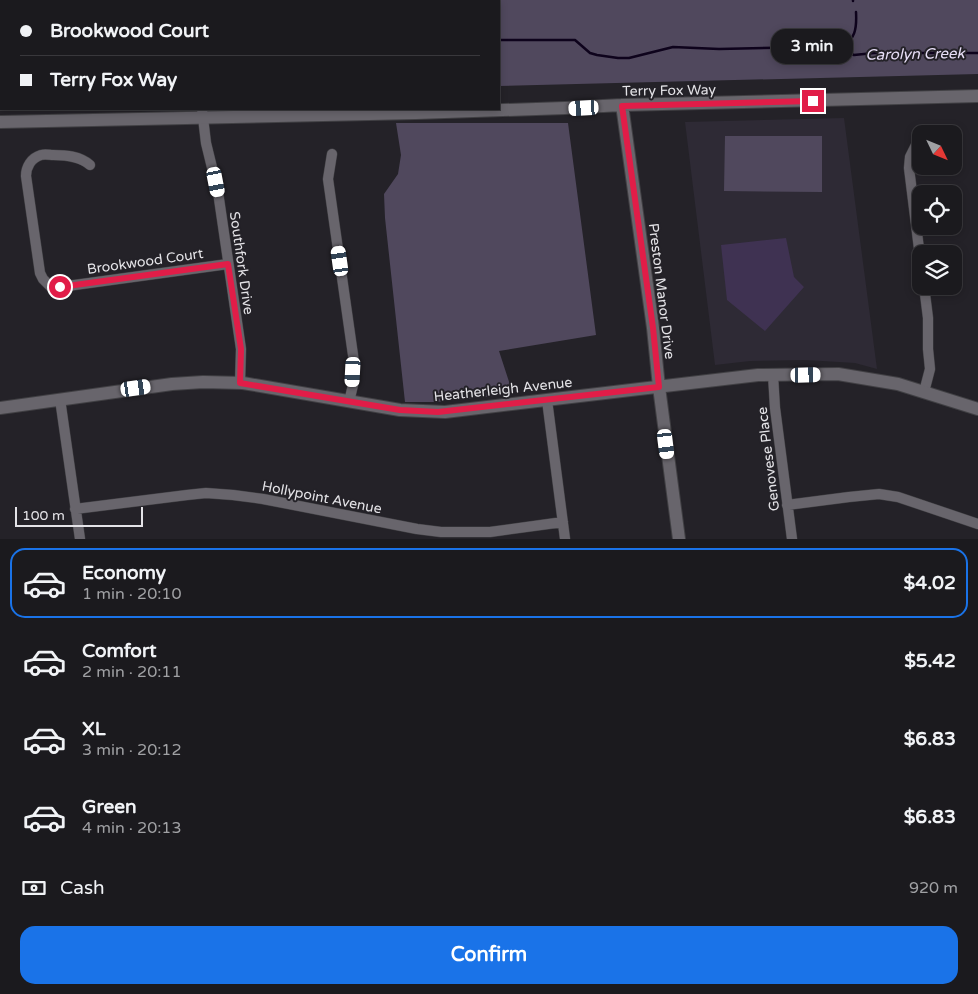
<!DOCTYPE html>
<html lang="en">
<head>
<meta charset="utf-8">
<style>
  :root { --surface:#1b1a1e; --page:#242327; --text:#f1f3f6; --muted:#a0a1a4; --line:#39383c; --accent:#1a73e8 }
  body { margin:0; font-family:"Varela Round",sans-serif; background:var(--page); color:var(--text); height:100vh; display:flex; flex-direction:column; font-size:19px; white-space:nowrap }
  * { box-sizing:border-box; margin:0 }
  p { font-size:16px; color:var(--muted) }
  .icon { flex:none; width:28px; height:28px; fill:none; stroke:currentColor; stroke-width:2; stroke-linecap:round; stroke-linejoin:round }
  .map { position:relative; height:539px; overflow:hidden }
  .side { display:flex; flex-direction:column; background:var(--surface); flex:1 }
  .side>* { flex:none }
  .guide { position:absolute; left:0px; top:0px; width:500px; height:110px; box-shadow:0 2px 8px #0003,0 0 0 1px var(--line); display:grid; align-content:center; height:110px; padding:0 20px; background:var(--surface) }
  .needle { width:32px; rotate:133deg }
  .controls { position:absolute; left:912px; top:125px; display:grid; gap:10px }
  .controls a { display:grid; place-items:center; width:50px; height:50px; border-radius:10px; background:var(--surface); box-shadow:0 2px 8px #0003,0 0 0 1px var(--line); font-size:25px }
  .scale { position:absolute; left:15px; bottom:12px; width:128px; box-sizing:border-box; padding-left:5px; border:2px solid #e4e3e7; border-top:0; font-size:14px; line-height:18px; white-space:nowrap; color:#e4e3e7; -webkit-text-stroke:4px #242228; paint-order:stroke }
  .end { position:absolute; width:22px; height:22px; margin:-11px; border:6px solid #e11d48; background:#fff; box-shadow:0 0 0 2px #fff }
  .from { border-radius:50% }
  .bubble { position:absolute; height:35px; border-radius:15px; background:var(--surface); box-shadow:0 2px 8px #0003,0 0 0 1px var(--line); font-size:16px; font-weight:700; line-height:35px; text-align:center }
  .car { position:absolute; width:15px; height:30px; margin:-15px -8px; border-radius:6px; box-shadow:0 0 4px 1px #0007; background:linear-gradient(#fff 24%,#345 0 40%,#fff 0 76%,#345 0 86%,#fff 0) }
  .guide b { display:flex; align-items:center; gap:18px; height:48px; font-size:19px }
  .guide b+b { border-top:1px solid var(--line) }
  .guide i { width:12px; height:12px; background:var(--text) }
  ul { padding:9px 0 0; list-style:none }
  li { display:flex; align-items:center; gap:15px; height:70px; margin:0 10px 8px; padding:0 10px; border:2px solid transparent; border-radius:15px }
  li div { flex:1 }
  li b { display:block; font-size:19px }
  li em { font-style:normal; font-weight:700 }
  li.active { border-color:var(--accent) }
  li>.icon { width:45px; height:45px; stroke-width:1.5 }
  .pay { display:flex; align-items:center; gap:12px; height:55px; padding:0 20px; font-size:19px }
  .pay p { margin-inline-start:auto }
  .cta { display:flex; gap:10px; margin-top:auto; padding:10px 20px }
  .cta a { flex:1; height:58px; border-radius:15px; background:var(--accent); color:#fff; font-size:20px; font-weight:700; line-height:58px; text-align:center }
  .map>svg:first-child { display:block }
  .built { fill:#2e2a35 }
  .green { fill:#50485d }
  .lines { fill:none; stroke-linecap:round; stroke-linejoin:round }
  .stream { stroke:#0e031c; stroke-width:2.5 }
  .building { fill:#3f3252 }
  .minor-casing { stroke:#414044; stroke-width:11 }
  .tertiary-casing { stroke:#414044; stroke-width:14 }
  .minor { stroke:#68656c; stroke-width:10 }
  .tertiary { stroke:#68656c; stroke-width:12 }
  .route { stroke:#e11d48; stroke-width:6 }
  .labels { text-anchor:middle; stroke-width:4; stroke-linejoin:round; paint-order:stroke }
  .street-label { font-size:14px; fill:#e4e3e7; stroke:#242228 }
  .water-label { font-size:15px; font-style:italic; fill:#e8dff7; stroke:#242228 }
</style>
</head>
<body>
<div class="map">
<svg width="978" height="539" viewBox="0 0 978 539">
  <rect width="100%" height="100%" fill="#242228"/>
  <path class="built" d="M844 118 877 369 855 363 806 360 750 361 715 365 685 122Z"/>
  <path class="green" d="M244 0H978V74L499 86V1H244Z
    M396 123H568L596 335 499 351 513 394 436 402H405L385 218 384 194 398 174 401 155Z
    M725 136H822V192L724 191Z"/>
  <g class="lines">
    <path class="stream" d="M277 0V1
      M376 0 378 1
      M853 0V1
      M499 40H575L590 53 597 55 618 58H629L673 47 719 49 816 47H835L854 55 874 53H978
      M842 50C855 37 857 30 856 12"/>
  </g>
  <path class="building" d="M786 238 794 277 804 287 765 331 727 300 721 245Z"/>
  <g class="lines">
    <defs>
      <path id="minor" d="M63 0V1
        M186 0 187 1
        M0 96H1
        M202 109 206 143 218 192 241 349 240 383
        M916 145 910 157 909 168 921 265
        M332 154 328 179 354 362 353 385 349 402
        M90 165C80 156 66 155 53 155 50 155 45 154 41 155 31 158 26 167 26 176L40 273 43 279 50 286 60 287 228 264
        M924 286 928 318V349L930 369 924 392
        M773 375 775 408 792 539
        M60 399 80 539
        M547 400 565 539
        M787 505 849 497 879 494 898 497 978 524
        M75 509 187 495 206 493 233 495 263 499 417 529 441 532H490L563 522"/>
      <path id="tertiary" d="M622 105 653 328 659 387 679 539
        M0 122 416 113 565 108 622 105 978 96
        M0 408 172 384 203 382 243 383 400 410 445 412 758 375 838 374 898 384 978 409"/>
    </defs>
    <use href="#minor" class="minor-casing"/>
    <use href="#tertiary" class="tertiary-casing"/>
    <use href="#minor" class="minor"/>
    <use href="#tertiary" class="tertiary"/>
  </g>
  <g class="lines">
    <path class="route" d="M60 287 228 264 241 349 240 383 400 410 438 412 659 387 653 328 622 106 813 101"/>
  </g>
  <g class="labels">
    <g class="street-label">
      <text transform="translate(669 90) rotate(-1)" y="5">Terry Fox Way</text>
      <text transform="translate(145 261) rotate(-8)" y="5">Brookwood Court</text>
      <text transform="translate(242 263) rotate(82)" y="5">Southfork Drive</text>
      <text transform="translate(662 291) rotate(83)" y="5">Preston Manor Drive</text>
      <text transform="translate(503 389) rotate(-6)" y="5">Heatherleigh Avenue</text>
      <text transform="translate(768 459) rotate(-97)" y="5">Genovese Place</text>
      <text transform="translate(322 497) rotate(11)" y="5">Hollypoint Avenue</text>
    </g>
    <g class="water-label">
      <text transform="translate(915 54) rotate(-1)" y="5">Carolyn Creek</text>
    </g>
  </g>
</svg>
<div class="controls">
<a><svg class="needle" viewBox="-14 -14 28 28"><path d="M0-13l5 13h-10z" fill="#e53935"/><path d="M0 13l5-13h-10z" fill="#a0a1a4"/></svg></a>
<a><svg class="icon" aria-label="locate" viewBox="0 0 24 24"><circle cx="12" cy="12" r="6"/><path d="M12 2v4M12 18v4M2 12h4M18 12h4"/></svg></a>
<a><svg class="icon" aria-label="layers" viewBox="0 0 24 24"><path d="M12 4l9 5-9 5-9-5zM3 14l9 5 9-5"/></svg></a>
</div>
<div class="scale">100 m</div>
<i class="end from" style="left:60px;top:287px"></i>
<i class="end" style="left:813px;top:101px"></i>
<div class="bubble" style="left:771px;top:29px;width:82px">3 min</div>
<i class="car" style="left:584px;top:108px;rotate:267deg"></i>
<i class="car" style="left:216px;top:182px;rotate:169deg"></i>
<i class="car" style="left:340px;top:261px;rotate:352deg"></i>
<i class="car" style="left:353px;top:372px;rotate:183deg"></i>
<i class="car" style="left:806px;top:375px;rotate:89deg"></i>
<i class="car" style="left:136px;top:388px;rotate:82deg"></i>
<i class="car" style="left:666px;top:444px;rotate:173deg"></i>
<div class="guide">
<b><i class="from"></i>Brookwood Court</b>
<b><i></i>Terry Fox Way</b>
</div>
</div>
<section class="side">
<ul>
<li class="active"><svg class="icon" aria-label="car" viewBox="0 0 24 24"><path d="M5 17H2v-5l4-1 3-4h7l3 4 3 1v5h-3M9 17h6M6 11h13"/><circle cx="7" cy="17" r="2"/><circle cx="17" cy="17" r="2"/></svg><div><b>Economy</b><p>1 min · 20:10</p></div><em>$4.02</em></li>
<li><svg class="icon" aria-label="car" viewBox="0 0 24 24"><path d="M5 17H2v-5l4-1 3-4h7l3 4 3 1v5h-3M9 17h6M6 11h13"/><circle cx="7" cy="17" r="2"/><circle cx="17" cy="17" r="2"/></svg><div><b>Comfort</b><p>2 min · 20:11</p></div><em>$5.42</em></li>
<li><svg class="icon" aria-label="car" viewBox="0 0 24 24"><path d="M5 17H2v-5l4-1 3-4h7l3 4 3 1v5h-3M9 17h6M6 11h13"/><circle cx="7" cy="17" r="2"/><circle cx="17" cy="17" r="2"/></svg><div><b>XL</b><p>3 min · 20:12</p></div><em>$6.83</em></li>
<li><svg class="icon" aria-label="car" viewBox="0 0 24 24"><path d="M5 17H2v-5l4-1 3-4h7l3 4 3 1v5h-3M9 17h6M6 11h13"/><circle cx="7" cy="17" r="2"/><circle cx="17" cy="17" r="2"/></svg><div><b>Green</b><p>4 min · 20:13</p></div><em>$6.83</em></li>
</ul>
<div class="pay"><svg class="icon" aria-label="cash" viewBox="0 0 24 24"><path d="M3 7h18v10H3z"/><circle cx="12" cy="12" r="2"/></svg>Cash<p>920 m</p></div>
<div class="cta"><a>Confirm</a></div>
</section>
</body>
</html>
